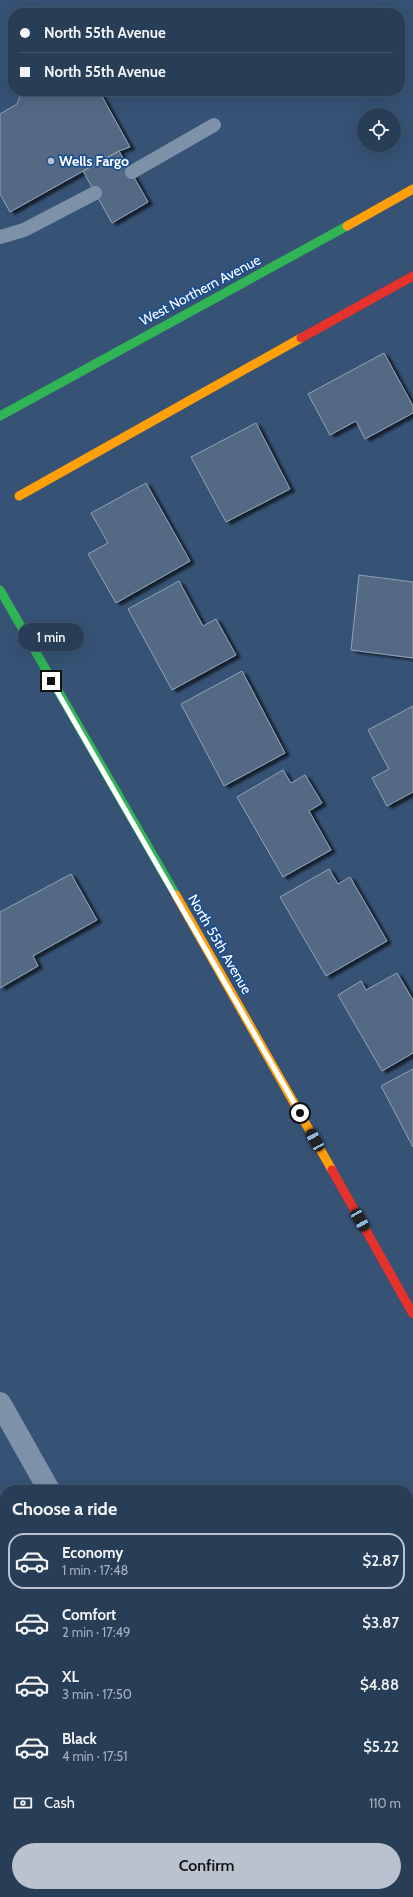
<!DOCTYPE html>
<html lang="en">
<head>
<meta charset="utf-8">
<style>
  :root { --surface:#283e57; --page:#344961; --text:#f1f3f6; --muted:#a5aeba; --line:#44576d; --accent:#b9c2ce }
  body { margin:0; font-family:Cabin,sans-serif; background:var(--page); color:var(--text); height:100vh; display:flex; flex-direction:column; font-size:15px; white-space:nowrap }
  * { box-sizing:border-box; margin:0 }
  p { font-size:13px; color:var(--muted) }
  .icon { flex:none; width:22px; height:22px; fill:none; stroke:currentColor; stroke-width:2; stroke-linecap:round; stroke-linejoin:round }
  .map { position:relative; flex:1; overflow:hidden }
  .details { position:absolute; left:0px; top:1485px; width:413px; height:412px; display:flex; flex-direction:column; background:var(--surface); border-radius:16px 16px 0 0; box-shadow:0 4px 16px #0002,0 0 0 1px var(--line) }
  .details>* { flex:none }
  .banner { position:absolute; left:8px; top:8px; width:397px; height:88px; border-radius:16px; box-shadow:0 4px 16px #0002,0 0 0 1px var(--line); display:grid; align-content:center; height:88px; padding:0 12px; background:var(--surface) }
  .tools { position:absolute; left:357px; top:108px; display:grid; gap:8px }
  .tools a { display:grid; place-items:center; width:44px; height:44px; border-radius:50%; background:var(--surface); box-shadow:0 4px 16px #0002,0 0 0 1px var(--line); font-size:20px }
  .end { position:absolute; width:18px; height:18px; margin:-9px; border:5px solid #fff; background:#111; box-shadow:0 0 0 2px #111 }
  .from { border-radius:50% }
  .bubble { position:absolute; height:28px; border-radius:14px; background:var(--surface); box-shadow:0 4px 16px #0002,0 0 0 1px var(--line); font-size:13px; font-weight:600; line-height:28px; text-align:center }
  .car { position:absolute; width:12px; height:24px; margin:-12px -6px; border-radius:5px; box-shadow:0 0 3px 1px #0007; background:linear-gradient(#222 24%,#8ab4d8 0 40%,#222 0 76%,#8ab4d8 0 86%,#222 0) }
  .banner b { display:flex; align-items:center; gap:14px; height:38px; font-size:15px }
  .banner b+b { border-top:1px solid var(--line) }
  .banner i { width:10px; height:10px; background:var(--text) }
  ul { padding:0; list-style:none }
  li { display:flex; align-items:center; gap:12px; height:56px; margin:0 8px 6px; padding:0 4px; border:2px solid transparent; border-radius:16px }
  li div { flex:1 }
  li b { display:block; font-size:15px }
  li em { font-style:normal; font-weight:600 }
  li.on { border-color:var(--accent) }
  li>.icon { width:36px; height:36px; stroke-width:1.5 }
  h2 { padding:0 12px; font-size:18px; line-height:48px }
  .pay { display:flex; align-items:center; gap:10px; height:44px; padding:0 12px; font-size:15px }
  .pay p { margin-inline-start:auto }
  .primary-button { display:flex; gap:8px; margin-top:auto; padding:8px 12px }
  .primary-button a { flex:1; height:46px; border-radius:24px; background:var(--accent); color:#111; font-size:16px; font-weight:600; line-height:46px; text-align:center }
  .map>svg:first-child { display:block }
  .building { fill:#526984; stroke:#92a2b6; filter:url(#shadow) }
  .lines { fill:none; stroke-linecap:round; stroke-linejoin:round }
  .lane { stroke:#7d92a8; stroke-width:14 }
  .street { stroke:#7d92a8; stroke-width:22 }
  .fast { stroke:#30b455; stroke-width:9 }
  .slow { stroke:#ff9f0a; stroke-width:9 }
  .jam { stroke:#e5322d; stroke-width:9 }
  .route { stroke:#fff; stroke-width:5 }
  .poi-dot { fill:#b9c2ce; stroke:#1b4f8f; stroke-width:1.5 }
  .labels { text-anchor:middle; stroke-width:3.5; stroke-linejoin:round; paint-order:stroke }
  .poi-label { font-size:14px; font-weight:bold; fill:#fff; stroke:#1b4f8f; text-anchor:start }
  .street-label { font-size:14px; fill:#fff; stroke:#1b4f8f }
</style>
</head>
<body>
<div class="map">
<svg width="413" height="1897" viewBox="0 0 413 1897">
  <defs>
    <filter id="shadow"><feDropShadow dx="4.5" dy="2.5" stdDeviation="1" flood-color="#0009"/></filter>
  </defs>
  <rect width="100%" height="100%" fill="#365274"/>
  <path class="building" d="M22 91H99L130 147 119 151 10 212 0 194V114L17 104Z
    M119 151 148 202 112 223 83 171Z
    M384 353 413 406V413L365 439 356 421 330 435 308 394Z
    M256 423 290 489 226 522 191 457Z
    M146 483 190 561 116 603 88 554 108 543 91 513Z
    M359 575 413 582V658L351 650Z
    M179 581 203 626 216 619 236 655 172 690 128 609Z
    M242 671 285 753 224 786 181 704Z
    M413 706V792L387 806 372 778 389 769 368 730Z
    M283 770 291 783 305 775 322 803 309 811 331 850 283 877 237 797Z
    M329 869 338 884 350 877 387 941 326 976 280 897Z
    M71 874 97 920 33 956 38 966 0 988V912Z
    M397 973 413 1000V1053L382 1071 338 995 361 981 366 990Z
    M413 1069V1147L381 1086Z"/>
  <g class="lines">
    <path class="lane" d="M132 172 214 125
      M0 237 24 230 95 193"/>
    <path class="street" d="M0 1403 49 1490
      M0 1761 5 1759"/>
    <path class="fast" d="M0 416 347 226
      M0 590 176 895"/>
    <path class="slow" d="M347 226 413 189
      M19 496 301 338
      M176 895 332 1170"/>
    <path class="jam" d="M301 338 413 276
      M332 1170 413 1314"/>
  </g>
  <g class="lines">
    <path class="route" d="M51 681 300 1113"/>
  </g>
  <circle class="poi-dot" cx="51" cy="161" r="4"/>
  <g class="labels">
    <g class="poi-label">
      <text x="59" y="166">Wells Fargo</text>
    </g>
    <g class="street-label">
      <text transform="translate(200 290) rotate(-28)" y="5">West Northern Avenue</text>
      <text transform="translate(220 944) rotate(60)" y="5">North 55th Avenue</text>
    </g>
  </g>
</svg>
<div class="tools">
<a><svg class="icon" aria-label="locate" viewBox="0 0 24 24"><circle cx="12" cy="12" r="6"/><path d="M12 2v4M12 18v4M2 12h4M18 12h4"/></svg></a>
</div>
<i class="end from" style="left:300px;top:1113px"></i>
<i class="end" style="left:51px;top:681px"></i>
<div class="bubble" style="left:18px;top:623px;width:66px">1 min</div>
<i class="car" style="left:315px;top:1140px;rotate:331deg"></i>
<i class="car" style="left:360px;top:1220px;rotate:150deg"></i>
<div class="banner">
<b><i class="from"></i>North 55th Avenue</b>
<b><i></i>North 55th Avenue</b>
</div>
<section class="details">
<h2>Choose a ride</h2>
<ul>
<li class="on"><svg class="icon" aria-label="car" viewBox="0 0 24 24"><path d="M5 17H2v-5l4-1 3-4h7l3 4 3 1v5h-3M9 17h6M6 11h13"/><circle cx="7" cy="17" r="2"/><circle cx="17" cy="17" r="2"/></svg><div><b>Economy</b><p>1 min · 17:48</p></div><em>$2.87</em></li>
<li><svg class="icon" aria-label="car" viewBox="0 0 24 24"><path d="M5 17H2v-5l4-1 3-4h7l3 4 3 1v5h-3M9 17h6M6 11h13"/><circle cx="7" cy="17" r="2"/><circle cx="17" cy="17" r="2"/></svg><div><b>Comfort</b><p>2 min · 17:49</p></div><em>$3.87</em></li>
<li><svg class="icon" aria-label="car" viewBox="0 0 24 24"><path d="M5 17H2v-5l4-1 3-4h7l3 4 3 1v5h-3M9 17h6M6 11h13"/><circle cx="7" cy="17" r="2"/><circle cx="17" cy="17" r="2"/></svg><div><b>XL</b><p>3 min · 17:50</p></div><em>$4.88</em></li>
<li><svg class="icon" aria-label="car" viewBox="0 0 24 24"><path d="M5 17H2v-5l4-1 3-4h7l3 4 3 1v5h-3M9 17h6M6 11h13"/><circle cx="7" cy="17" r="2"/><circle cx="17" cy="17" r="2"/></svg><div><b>Black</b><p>4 min · 17:51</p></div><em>$5.22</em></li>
</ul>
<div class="pay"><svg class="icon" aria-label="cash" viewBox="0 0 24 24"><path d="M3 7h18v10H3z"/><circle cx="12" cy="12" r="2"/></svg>Cash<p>110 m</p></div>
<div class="primary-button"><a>Confirm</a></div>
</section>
</div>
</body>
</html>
